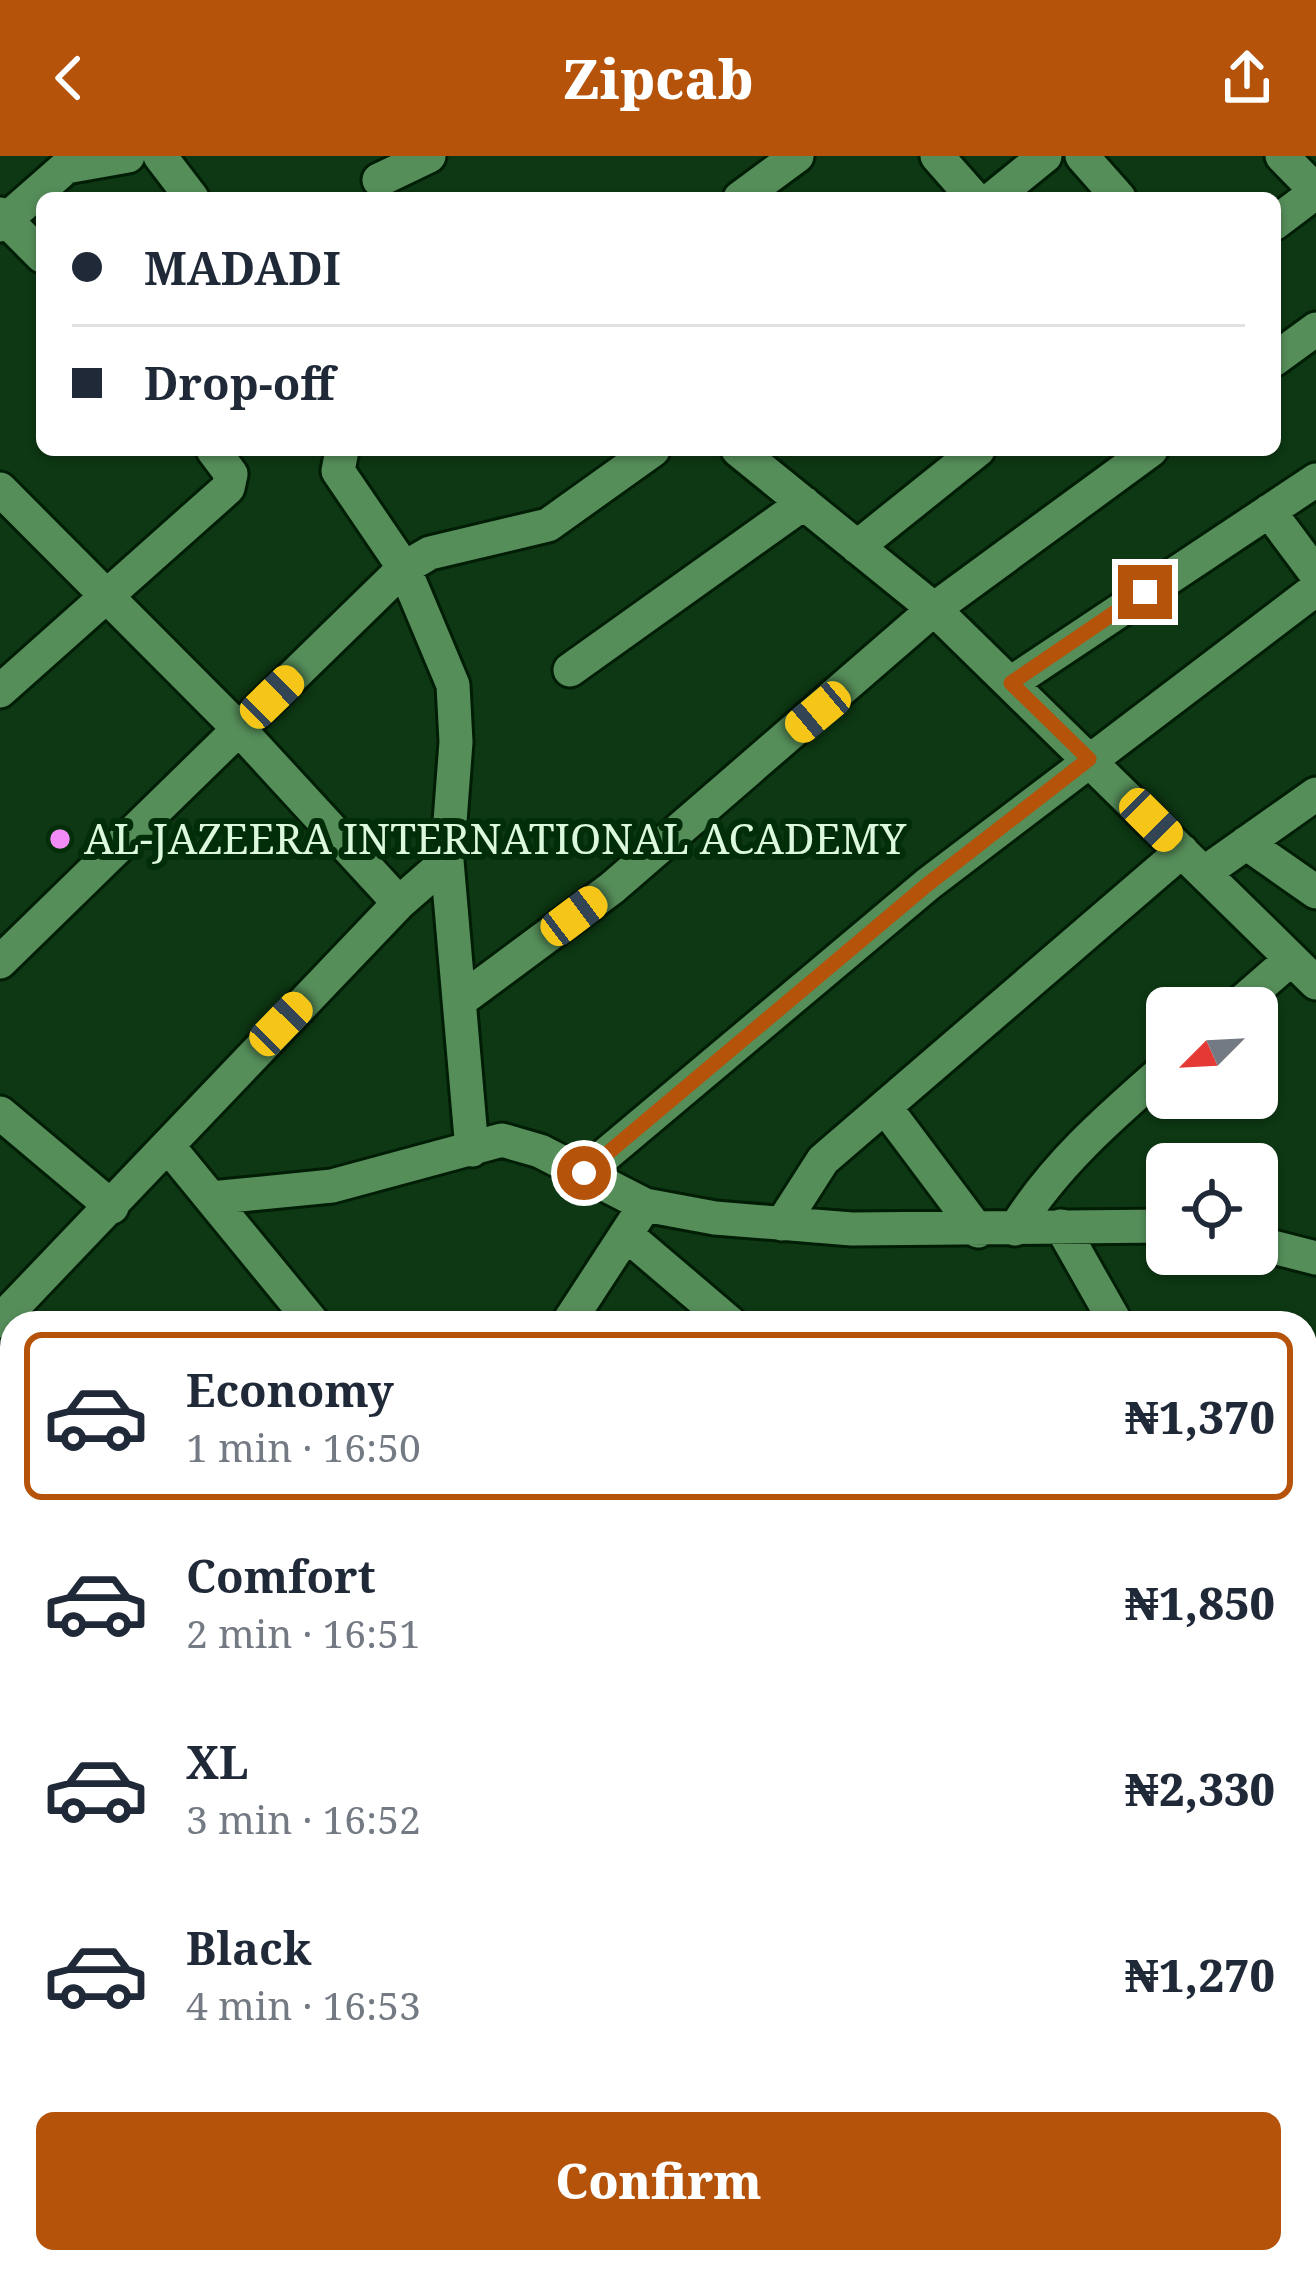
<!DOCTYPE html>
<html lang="en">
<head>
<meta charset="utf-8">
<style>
  :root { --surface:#fff; --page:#f2f2f3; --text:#1f2937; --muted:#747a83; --line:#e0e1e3; --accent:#b45309 }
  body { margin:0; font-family:"Noto Serif",serif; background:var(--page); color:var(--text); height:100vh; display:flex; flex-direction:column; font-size:45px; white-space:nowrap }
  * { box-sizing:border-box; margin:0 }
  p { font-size:39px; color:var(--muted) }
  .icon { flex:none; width:66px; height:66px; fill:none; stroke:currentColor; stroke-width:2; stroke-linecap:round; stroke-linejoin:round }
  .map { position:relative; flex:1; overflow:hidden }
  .drawer { position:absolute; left:0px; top:1155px; width:1317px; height:963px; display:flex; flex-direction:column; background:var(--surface); border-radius:36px 36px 0 0; box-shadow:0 3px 9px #0004 }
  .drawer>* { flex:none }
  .hud { position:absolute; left:36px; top:36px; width:1245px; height:264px; border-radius:18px; box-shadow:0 3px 9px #0004; display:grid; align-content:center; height:264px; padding:0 36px; background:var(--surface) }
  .needle { width:78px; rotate:246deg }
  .fabs { position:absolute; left:1146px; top:831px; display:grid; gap:24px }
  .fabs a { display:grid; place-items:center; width:132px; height:132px; border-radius:18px; background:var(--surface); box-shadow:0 3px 9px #0004; font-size:60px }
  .end { position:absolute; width:54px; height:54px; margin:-27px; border:15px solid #b45309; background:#fff; box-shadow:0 0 0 6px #fff }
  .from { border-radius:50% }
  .car { position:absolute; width:36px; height:72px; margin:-36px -18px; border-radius:15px; box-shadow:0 0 9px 3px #0007; background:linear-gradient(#f5c518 24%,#345 0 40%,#f5c518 0 76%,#345 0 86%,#f5c518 0) }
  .hud b { display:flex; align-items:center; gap:42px; height:114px; font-size:45px }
  .hud b+b { border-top:3px solid var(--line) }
  .hud i { width:30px; height:30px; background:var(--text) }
  ul { padding:21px 0 0; list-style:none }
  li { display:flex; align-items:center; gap:36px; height:168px; margin:0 24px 18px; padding:0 12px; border:6px solid transparent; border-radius:18px }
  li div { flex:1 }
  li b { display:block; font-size:45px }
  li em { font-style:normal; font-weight:800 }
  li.on { border-color:var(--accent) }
  li>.icon { width:108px; height:108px; stroke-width:1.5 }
  .primary-button { display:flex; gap:24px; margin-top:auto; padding:24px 36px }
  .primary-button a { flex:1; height:138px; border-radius:18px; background:var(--accent); color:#fff; font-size:48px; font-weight:800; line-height:138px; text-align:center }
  header { display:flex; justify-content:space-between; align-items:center; height:156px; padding:0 36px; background:var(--accent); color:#fff; font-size:54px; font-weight:800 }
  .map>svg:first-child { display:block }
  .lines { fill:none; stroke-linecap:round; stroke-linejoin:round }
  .street-casing { stroke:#011d05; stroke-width:39 }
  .street { stroke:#568e5a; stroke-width:33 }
  .route { stroke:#b45309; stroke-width:15 }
  .poi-dot { fill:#f18bf5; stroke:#012e09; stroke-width:4.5 }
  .labels { text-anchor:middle; stroke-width:12; stroke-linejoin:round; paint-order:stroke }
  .poi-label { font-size:42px; fill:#dcf9dd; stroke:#012e09; text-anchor:start }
</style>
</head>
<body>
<header><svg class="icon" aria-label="back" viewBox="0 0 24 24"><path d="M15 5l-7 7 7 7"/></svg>Zipcab<svg class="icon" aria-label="share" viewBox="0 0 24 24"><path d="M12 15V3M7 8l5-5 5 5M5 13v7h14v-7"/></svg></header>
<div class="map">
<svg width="1316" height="2117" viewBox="0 0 1316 2117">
  <rect width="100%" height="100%" fill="#0d3813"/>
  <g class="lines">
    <defs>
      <path id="street" d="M160 0 192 42
        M937 0 974 42
        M1082 0 1119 42
        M1282 0 1316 35
        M379 24 429 0
        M740 42 797 0
        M993 42 1045 0
        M0 58 42 100
        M1275 67 1316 36
        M0 69 66 11 128 0
        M1275 203 1316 173
        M342 294 338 315 404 412 453 529 456 586 447 705 472 994
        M738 294 934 453 1316 827
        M0 333 239 573 399 747
        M1269 355 1316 418
        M857 391 978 294
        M570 514 804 347
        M1011 527 1316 324
        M0 535 228 332 231 318 213 294
        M1246 687 1316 736
        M1204 717 1316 638
        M0 806 404 412 430 397 548 369 653 294
        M461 844 612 732 934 453 1151 294
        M1235 852 1291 803
        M885 951 978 1075
        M0 957 112 1051
        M168 990 313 1167
        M584 1017 928 728 1316 433
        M211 1042 332 1030 502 984 540 995 645 1049 715 1062 852 1073 1167 1070
        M782 1068 823 1004 1182 695
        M1061 1070 1116 1167
        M1015 1073C1054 1009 1111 960 1167 911
        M629 1081 730 1167
        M1257 1087 1316 1102
        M0 1165 399 747 447 705
        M568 1167 645 1049
        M1305 1240 1316 1234
        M1305 1332 1316 1348
        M1305 1390 1316 1381
        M0 1502 12 1510
        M0 1712 12 1701
        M1305 1821 1316 1812
        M1305 1847 1316 1859
        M1305 1906 1316 1898
        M0 1912 12 1930
        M1305 1945 1316 1960
        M0 2034 12 2052
        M1305 2089 1316 2082
        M676 2106 686 2117
        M68 2117 84 2106
        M391 2117 405 2106
        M574 2117 588 2106
        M1014 2117 1028 2106
        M1259 2117 1277 2106"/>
    </defs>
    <use href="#street" class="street-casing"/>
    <use href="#street" class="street"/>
  </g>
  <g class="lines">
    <path class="route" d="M584 1017 928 728 1089 603 1011 527 1145 436"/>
  </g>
  <circle class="poi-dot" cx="60" cy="683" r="12"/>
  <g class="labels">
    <g class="poi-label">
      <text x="84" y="698">AL-JAZEERA INTERNATIONAL ACADEMY</text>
    </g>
  </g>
</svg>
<div class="fabs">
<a><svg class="needle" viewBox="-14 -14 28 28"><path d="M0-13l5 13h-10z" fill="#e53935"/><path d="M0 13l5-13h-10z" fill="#747a83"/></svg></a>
<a><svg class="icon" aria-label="locate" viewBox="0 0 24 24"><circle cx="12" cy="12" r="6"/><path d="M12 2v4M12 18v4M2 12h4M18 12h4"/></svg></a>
</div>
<i class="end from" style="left:584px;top:1017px"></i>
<i class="end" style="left:1145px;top:436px"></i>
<i class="car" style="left:272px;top:541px;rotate:46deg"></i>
<i class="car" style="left:818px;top:556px;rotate:230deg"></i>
<i class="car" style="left:1151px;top:664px;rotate:135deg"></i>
<i class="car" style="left:574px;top:760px;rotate:53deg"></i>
<i class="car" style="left:281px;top:868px;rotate:44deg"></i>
<div class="hud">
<b><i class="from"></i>MADADI</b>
<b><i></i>Drop-off</b>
</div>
<section class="drawer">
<ul>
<li class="on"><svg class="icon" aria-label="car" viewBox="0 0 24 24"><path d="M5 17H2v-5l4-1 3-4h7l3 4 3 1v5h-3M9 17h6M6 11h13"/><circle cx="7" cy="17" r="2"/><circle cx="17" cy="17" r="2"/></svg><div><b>Economy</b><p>1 min · 16:50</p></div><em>₦1,370</em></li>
<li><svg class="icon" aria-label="car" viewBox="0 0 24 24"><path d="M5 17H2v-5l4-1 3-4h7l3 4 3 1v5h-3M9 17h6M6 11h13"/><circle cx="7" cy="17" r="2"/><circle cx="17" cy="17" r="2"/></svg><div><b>Comfort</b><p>2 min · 16:51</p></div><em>₦1,850</em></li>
<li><svg class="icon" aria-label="car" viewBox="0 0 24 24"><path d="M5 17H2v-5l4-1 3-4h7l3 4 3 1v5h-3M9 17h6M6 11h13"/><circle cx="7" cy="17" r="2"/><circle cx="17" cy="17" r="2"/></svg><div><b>XL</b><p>3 min · 16:52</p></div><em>₦2,330</em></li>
<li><svg class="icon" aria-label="car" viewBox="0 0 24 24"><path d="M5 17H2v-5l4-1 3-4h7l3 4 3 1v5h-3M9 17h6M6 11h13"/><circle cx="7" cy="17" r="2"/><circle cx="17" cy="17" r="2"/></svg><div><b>Black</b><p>4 min · 16:53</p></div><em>₦1,270</em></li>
</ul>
<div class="primary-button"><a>Confirm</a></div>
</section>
</div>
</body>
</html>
